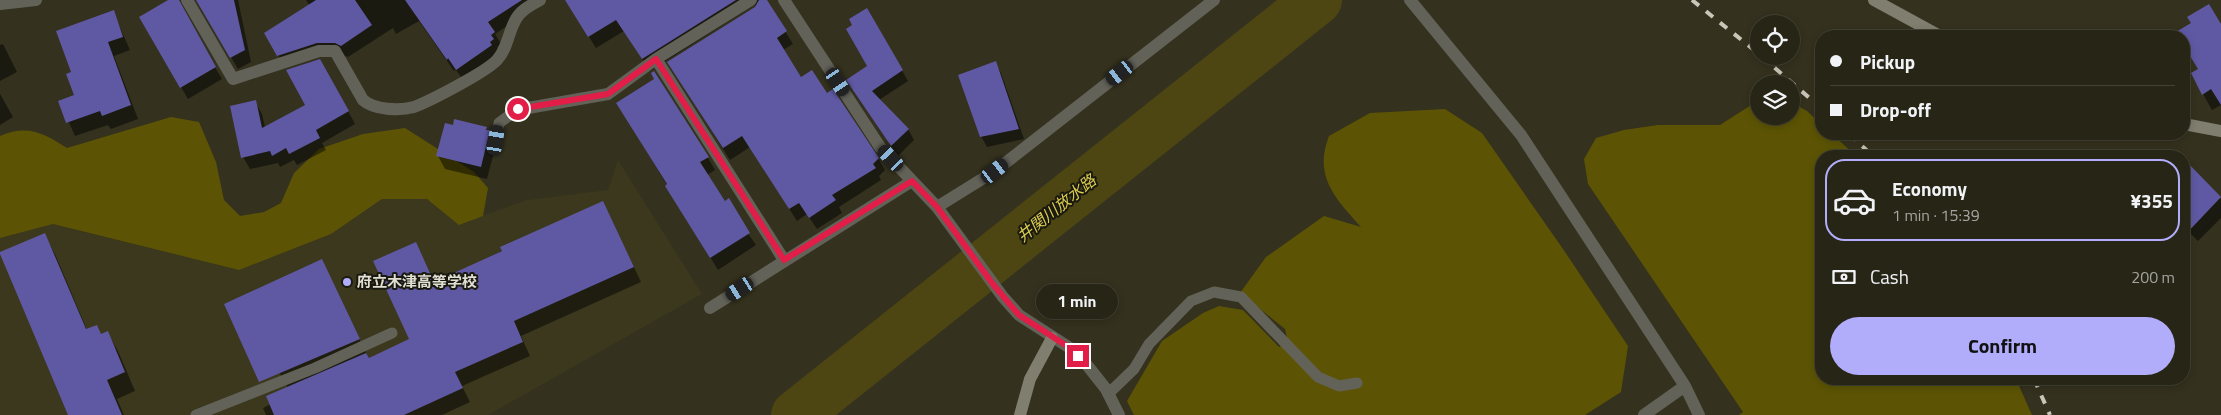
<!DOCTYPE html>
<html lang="en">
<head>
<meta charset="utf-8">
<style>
  :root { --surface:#272516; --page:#2f2d1f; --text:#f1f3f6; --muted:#a4a5a1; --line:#434235; --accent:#b1adfa }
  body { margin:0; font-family:"Titillium Web","Noto Sans JP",sans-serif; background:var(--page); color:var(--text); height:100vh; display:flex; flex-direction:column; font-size:19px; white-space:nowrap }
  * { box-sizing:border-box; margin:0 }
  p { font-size:16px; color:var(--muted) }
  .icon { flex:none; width:28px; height:28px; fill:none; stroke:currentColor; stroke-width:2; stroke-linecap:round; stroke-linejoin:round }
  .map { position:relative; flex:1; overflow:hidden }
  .sheet { position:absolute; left:1815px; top:150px; width:375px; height:235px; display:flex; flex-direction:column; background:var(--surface); border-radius:20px; box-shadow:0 2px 8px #0003,0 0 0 1px var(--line) }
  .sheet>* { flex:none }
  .hud { position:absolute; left:1815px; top:30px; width:375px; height:110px; border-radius:20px; box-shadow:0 2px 8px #0003,0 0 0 1px var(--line); display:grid; align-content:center; height:110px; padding:0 15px; background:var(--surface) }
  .tools { position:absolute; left:1750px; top:15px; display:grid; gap:10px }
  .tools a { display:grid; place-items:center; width:50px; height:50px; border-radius:50%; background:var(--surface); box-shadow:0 2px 8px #0003,0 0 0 1px var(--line); font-size:25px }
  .end { position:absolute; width:22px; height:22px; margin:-11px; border:6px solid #e11d48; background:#fff; box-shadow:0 0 0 2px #fff }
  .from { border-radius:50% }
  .bubble { position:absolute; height:35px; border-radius:18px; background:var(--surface); box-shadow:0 2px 8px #0003,0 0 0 1px var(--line); font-size:16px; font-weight:700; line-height:35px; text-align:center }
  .car { position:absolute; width:15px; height:30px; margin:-15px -8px; border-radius:6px; box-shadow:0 0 4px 1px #0007; background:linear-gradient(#222 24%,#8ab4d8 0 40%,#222 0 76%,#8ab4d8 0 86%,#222 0) }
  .hud b { display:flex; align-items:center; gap:18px; height:48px; font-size:19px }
  .hud b+b { border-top:1px solid var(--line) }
  .hud i { width:12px; height:12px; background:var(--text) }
  ul { padding:9px 0 0; list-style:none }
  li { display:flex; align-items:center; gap:15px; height:82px; margin:0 10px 8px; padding:0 5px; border:2px solid transparent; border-radius:20px }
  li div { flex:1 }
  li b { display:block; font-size:19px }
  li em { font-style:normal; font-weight:700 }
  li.active { border-color:var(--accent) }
  li>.icon { width:45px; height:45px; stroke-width:1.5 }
  .pay { display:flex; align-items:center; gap:12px; height:55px; padding:0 15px; font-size:19px }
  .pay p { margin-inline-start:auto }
  .cta { display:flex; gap:10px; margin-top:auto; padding:10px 15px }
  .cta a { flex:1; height:58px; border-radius:30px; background:var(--accent); color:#111; font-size:20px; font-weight:700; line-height:58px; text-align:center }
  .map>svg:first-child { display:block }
  .built { fill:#3b381d }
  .green { fill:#5c5404 }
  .shadow { fill:#0007 }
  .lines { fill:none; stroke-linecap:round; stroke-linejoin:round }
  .river { stroke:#4d4613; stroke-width:50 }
  .building { fill:#5f59a3 }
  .lane { stroke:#636259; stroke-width:11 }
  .street { stroke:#636259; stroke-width:12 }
  .secondary { stroke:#7f7e6f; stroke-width:12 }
  .rail { stroke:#c9c6b9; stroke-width:4; stroke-dasharray:9 9; stroke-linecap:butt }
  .route { stroke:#e11d48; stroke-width:6 }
  .poi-dot { fill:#b1adfa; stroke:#1a1910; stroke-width:2 }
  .labels { text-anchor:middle; stroke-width:4; stroke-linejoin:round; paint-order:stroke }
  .poi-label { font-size:15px; font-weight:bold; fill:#e1dfd3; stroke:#1a1910; text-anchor:start }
  .water-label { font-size:16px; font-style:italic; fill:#dccd4d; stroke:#1a1910 }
</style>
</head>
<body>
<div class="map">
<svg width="2221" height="415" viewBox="0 0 2221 415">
  <rect width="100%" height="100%" fill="#34311e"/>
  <path class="built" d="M618 160 702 294 488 415H0V238L52 224 239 270 331 234 382 199H427L459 224 527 200 608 190Z"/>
  <path class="green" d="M1759 100V116H1791V102L1807 111 1821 124V134H1832L1856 156H1821V379H2016L2032 415H1739L1743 412 1588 184 1584 159 1596 138 1624 130 1658 125H1720Z
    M1445 109 1482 133 1563 249 1628 346 1621 392 1585 415H1134L1127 401 1162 341 1203 313 1219 306 1243 310 1279 347 1288 342 1285 329 1240 293 1266 257 1324 216 1361 227C1336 199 1313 177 1329 136L1370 113Z
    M171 117 199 122 216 162 224 200 240 216 264 212 281 203 294 173 319 149 363 134 405 128 474 172 488 188 483 216 459 225 427 199H382L331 234 239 270 53 224 0 238V136C27 124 44 133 67 148Z"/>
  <path class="shadow" d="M170 0H175L222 79 188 99 140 18Z
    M198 0H238L251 62 238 69Z
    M306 0H532L536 7 495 34 501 44 497 47 499 52 464 81 456 70 454 71 419 21 396 34 393 28 348 57 343 55H324L285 67 266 34 310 6Z
    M566 0H761L770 7 793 44 783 50 801 79 827 95 878 158 885 170 879 176 881 180 839 207 842 213 817 229 807 214 797 221 750 147 730 160 676 74 758 5H754L650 71 624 31 596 48Z
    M867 9 908 81 879 100 908 129 914 140 898 156 854 92 869 67 854 25Z
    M113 12 130 50 114 56 138 119 111 129 108 125 75 136 60 102 75 96 73 73Z
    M2221 26V105L2212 110 2203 94 2199 70 2184 44V36H2179L2177 33Z
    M3 44 17 72 0 81V45Z
    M995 63 1001 73 1024 139 987 147 981 136Z
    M327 73 355 124 322 143 326 150 297 165 294 160 280 167 278 163 250 169 243 157 255 102 262 114 265 127 307 105Z
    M0 94 13 117 0 125Z
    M625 115 708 158 715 170 707 175 756 245 718 270Z
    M486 128 496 144 487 179 445 169 438 156Z
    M2172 150 2179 156H2165Z
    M2184 161 2221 199V218L2198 241 2184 227Z
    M603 202 641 282 521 336 530 356 462 386 470 402 442 415H266L263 408 289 395 288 388 279 372 322 261 369 359 411 340 415 244 435 283Z
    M44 235 55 254 87 330 102 335 107 332 118 351 135 391 117 399 124 415H69Z"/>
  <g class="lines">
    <path class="river" d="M796 415 1317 0"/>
  </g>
  <path class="building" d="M168 0H179L216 67 180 88 139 17Z
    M196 0H234L245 50 230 58Z
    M316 0H355L372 25 341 46 335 43H317L277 56 264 33Z
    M405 0H522L488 22 495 32 491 35 494 39 490 42 492 45 456 70 448 58 447 60Z
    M565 0H736L642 59 616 20 588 37Z
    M759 0H767L787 31 777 38 801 77 812 70 827 93 833 89 879 158 873 164 876 168 832 195 836 200 809 218 799 203 789 209 742 136 723 148 667 62 755 7Z
    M2209 4 2221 24V105L2211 89 2202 95 2191 73 2198 69 2184 46V36H2178L2176 32 2191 23 2187 17Z
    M867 8 903 70 872 91 909 129 891 146 846 80 867 66 846 29 852 25 849 19Z
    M114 10 123 37 108 42 131 105 102 116 100 111 66 123 58 101 74 95 66 74 71 72 56 31Z
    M320 59 349 111 316 130 320 138 289 154 286 148 272 156 270 151 241 158 230 106 256 100 262 128 305 105 286 70Z
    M996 61 1019 129 980 137 958 75Z
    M654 71 709 157 700 162 725 201 729 198 750 233 710 258 665 186 667 184 616 103 654 79 651 73Z
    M454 119 487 127 486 130H490L481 167 436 156 445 123 453 125Z
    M2184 159 2221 197 2184 236Z
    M603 201 634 267 514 321 523 342 455 372 463 388 404 415H274L266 396 366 353 369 358 409 339 373 261 416 242 434 282 502 251 500 247Z
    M45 233 86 329 97 325 101 334 108 331 125 372 107 380 122 415H68L0 254V252Z
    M322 259 360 339 259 382 224 304Z"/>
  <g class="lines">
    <path class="lane" d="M496 140 499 123 518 109 528 108
      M1108 394 1134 369 1149 344 1191 301 1214 292 1241 297 1318 377 1339 386 1357 383
      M196 415 315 368 392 333"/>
    <path class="street" d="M187 0 233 79 319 51H335L363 100C374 110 400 111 414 107 430 101 486 72 497 60 508 48 508 32 516 19 521 10 531 5 540 0
      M751 0 656 59 784 260
      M784 0 880 147 937 207 1003 297 1019 315 1070 348 1087 365 1106 389 1119 415
      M1410 0 1521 135 1685 386 1699 415
      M0 4 36 0
      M528 108 608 94 656 59
      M937 207 995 171 1214 0
      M710 308 912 181
      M1644 415 1685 386"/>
    <path class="secondary" d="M1874 0 1940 36
      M2184 124 2221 131
      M1020 415 1030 379 1052 338"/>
    <path class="rail" d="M1692 0 1759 54
      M1761 56 1821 108
      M1849 134 1873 156
      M2034 379 2050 415"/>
  </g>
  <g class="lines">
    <path class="route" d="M518 109 608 94 656 59 784 260 912 181 937 207 992 283 1019 315 1070 348 1078 356"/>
  </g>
  <circle class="poi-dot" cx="347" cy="282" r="5"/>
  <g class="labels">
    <g class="poi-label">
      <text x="357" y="287">府立木津高等学校</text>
    </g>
    <g class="water-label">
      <text transform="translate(1056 208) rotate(-39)" y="6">井関川放水路</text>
    </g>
  </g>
</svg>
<div class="tools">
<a><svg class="icon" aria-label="locate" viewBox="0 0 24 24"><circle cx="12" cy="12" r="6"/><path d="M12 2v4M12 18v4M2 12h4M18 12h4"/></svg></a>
<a><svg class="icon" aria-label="layers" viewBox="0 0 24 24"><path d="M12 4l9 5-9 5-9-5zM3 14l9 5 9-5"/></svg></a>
</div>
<i class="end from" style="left:518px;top:109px"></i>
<i class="end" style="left:1078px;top:356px"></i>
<div class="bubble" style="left:1036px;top:284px;width:82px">1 min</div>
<i class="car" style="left:1120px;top:73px;rotate:232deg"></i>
<i class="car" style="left:838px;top:82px;rotate:147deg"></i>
<i class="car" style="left:496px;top:140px;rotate:10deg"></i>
<i class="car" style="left:891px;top:158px;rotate:317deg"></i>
<i class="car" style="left:995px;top:171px;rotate:52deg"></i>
<i class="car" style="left:740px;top:289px;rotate:237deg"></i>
<div class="hud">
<b><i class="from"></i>Pickup</b>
<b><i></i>Drop-off</b>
</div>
<section class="sheet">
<ul>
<li class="active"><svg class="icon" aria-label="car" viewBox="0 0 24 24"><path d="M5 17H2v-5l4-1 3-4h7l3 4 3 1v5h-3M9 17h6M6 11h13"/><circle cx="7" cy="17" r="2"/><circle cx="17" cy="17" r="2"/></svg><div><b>Economy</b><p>1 min · 15:39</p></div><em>¥355</em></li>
</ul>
<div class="pay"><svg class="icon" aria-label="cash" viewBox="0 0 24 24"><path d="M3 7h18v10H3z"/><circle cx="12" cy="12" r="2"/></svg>Cash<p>200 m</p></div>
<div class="cta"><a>Confirm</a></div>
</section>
</div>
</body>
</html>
